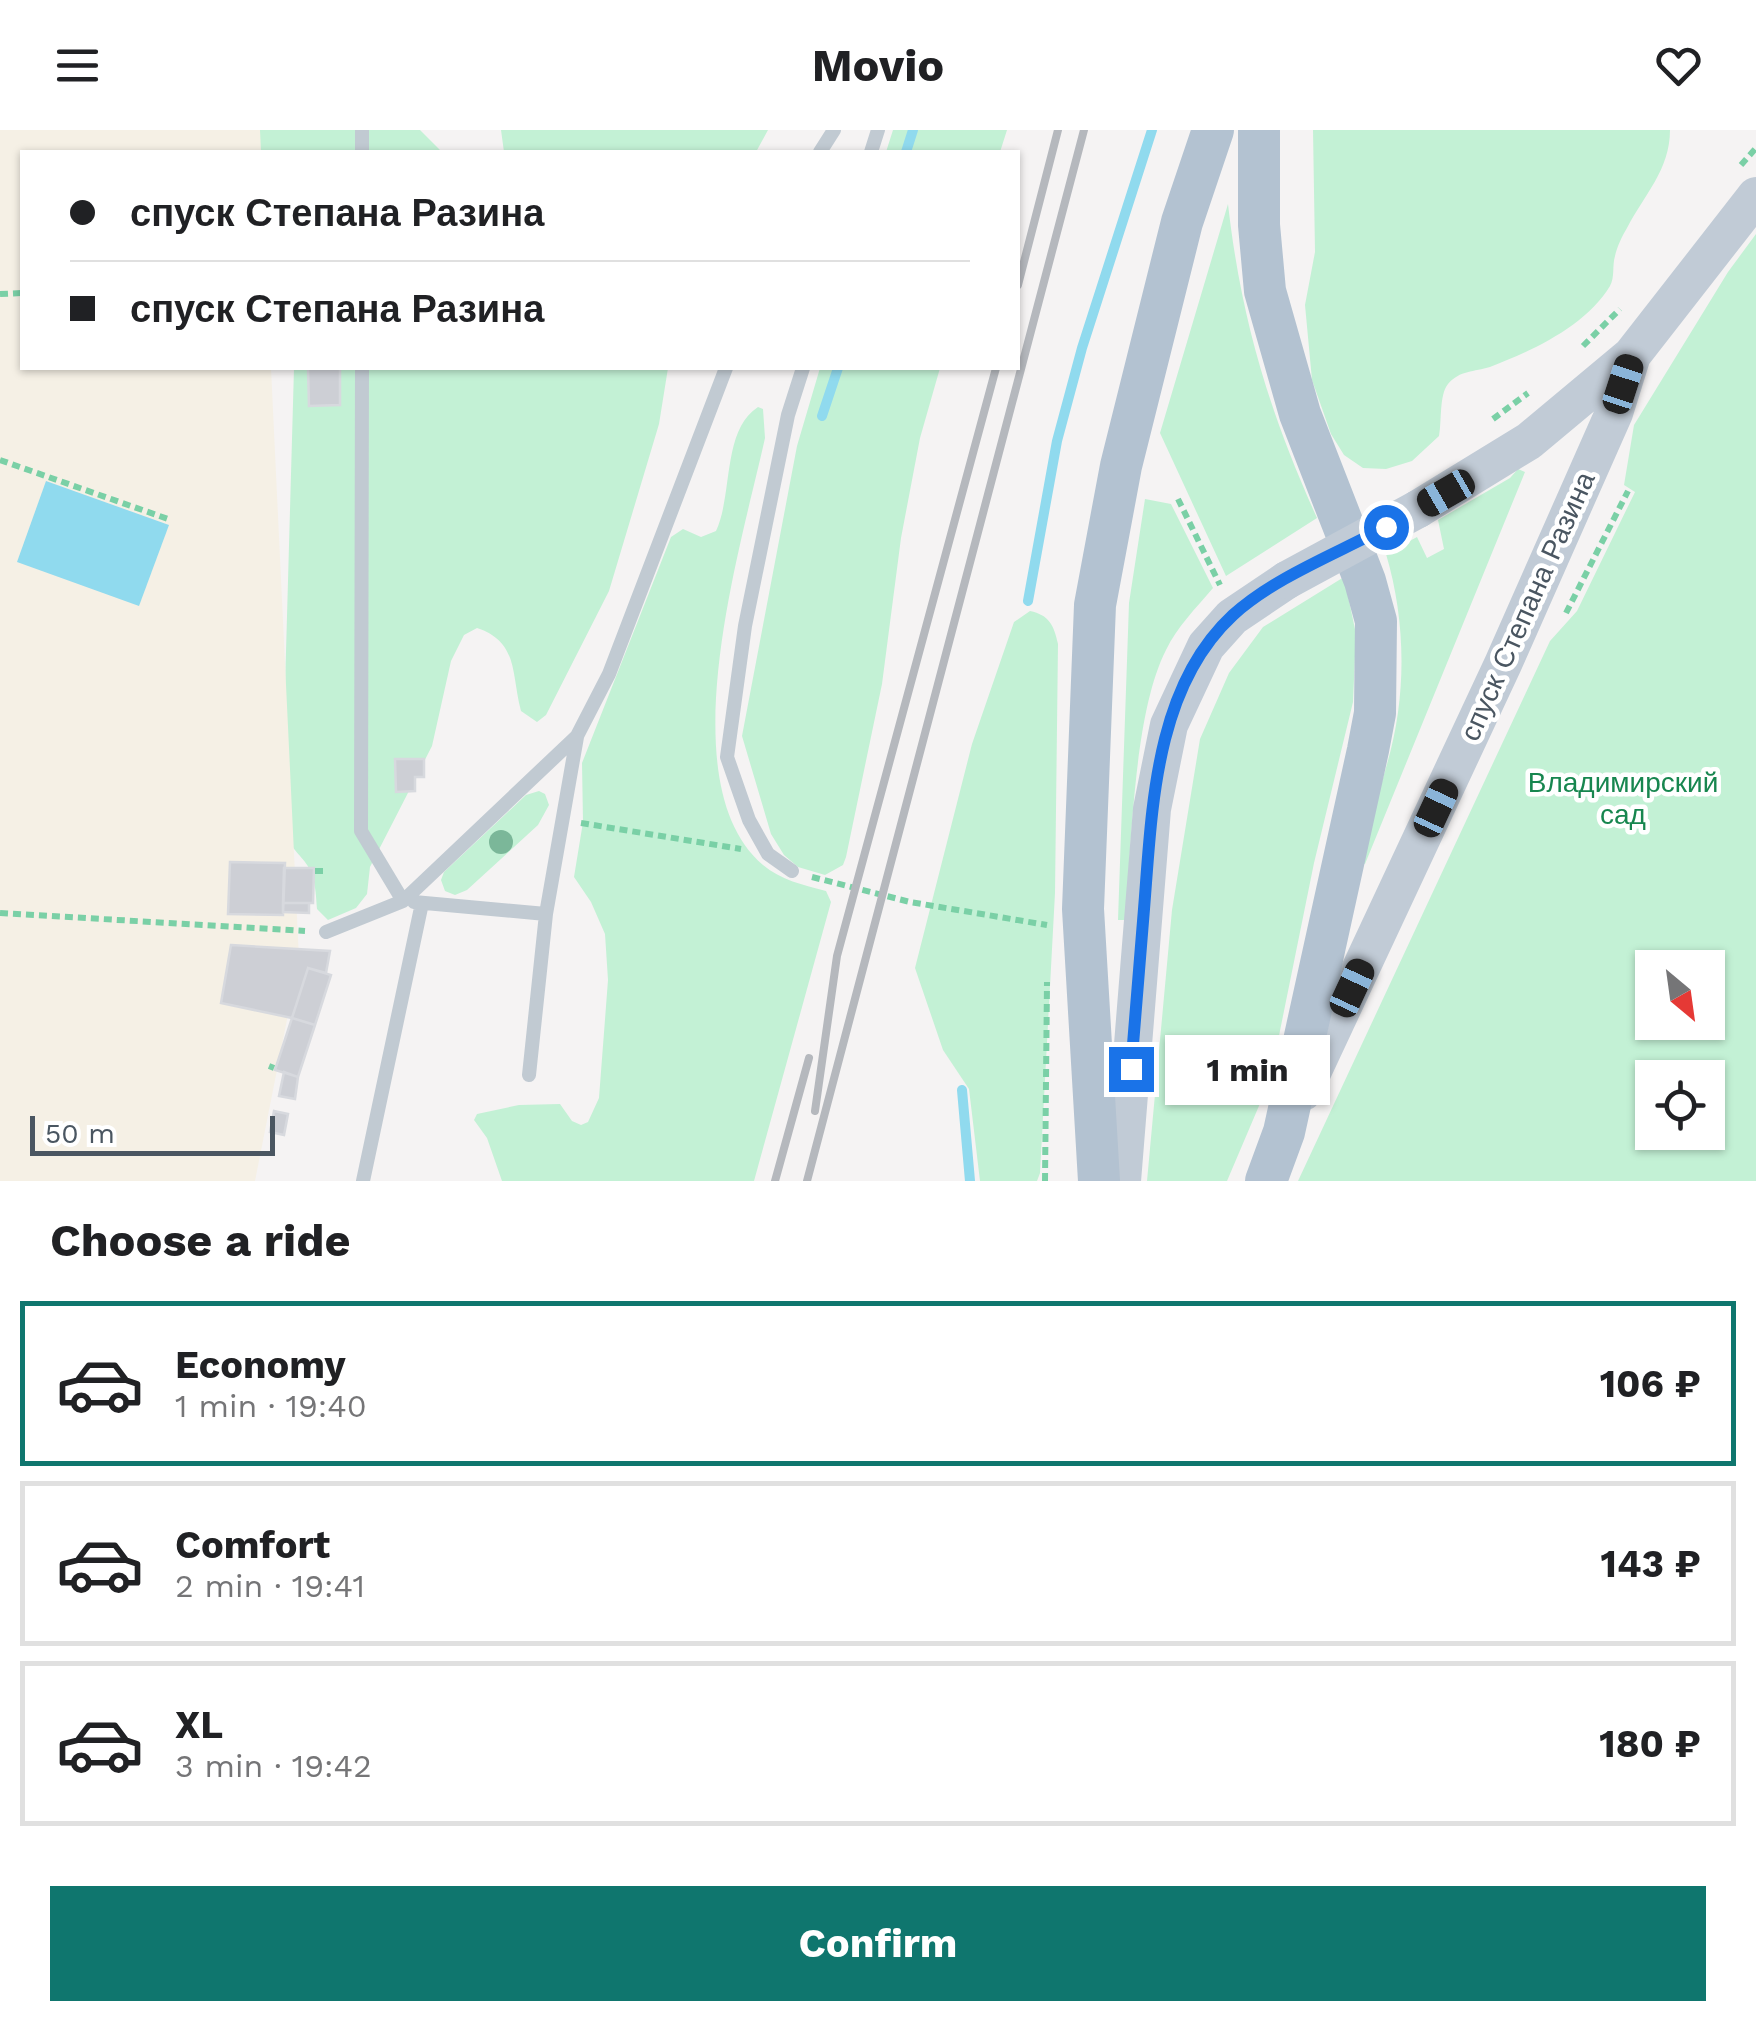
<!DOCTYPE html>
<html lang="en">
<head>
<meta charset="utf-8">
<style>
  :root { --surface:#fff; --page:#f2f2f2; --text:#202124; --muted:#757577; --line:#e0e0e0; --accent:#0f766e }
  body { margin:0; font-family:"Work Sans",sans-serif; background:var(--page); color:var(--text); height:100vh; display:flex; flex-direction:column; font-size:38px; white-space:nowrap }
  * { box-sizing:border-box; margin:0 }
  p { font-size:32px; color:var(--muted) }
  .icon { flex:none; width:55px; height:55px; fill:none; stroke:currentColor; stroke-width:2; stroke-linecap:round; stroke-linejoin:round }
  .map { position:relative; height:1051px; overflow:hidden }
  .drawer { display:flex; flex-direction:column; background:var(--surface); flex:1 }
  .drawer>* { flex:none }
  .hud { position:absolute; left:20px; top:20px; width:1000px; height:220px; border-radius:0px; box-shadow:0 2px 8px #0004; display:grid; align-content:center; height:220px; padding:0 50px; background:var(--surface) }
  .needle { width:65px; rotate:151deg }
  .buttons { position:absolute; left:1635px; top:820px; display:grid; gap:20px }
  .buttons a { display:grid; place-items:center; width:90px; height:90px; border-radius:0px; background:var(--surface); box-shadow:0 2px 8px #0004; font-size:50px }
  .scale { position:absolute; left:30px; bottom:25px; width:245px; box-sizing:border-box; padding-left:10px; border:5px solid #4a5661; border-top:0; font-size:28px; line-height:35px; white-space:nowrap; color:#4a5661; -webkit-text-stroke:8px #fff; paint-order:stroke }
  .end { position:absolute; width:45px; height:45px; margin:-22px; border:12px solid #1a73e8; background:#fff; box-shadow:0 0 0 5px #fff }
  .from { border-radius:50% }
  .bubble { position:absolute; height:70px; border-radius:0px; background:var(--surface); box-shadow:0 2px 8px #0004; font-size:32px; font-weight:700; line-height:70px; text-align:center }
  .car { position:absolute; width:30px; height:60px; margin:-30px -15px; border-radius:12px; box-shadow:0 0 8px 2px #0007; background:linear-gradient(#222 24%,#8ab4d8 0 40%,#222 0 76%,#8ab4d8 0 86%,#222 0) }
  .hud b { display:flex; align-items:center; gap:35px; height:95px; font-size:38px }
  .hud b+b { border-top:2px solid var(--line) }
  .hud i { width:25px; height:25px; background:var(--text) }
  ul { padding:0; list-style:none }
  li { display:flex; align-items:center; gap:30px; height:165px; margin:0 20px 15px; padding:0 30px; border:5px solid var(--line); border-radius:0px }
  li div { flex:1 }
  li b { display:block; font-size:38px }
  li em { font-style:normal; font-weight:700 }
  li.selected { border-color:var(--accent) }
  li>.icon { width:90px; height:90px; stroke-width:1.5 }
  h2 { padding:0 50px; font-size:45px; line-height:120px }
  .primary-button { display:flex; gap:20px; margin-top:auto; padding:20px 50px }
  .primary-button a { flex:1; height:115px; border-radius:0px; background:var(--accent); color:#fff; font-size:40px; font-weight:700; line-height:115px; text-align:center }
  header { display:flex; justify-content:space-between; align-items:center; height:130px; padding:0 50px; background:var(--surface); font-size:45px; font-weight:700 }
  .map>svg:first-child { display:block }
  .green { fill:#c3f1d5; fill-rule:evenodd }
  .sand { fill:#f5f0e5 }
  .water { fill:#90daee }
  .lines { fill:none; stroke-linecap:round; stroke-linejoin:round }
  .stream { stroke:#90daee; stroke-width:10 }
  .building { fill:#cdcfd5; stroke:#d7d9de; stroke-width:2.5 }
  .path { stroke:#7ad0a6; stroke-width:6; stroke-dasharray:8 5; stroke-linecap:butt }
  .lane { stroke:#c1cad2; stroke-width:14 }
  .secondary { stroke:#c1cbd6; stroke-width:38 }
  .primary { stroke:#b3c2d1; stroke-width:42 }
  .rail { stroke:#b5b8bd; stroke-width:8 }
  .secondary-bridge { stroke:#c1cbd6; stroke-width:38 }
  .tree { fill:#7bb799 }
  .route { stroke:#1a73e8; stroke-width:12 }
  .labels { text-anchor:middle; stroke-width:9; stroke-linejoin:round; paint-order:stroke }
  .street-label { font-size:28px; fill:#4a5661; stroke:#fff }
  .park-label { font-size:28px; fill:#17864f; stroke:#fff }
</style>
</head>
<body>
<header><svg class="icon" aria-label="menu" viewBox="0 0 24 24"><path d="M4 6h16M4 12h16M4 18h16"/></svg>Movio<svg class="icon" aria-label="heart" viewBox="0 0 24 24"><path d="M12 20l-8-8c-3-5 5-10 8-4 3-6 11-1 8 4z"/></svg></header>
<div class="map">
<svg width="1756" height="1051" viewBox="0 0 1756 1051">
  <rect width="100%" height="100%" fill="#f5f3f3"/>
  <path class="green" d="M247 0H420L442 22H251Z
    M501 0H768L756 22H504Z
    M893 0H1007L1000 22H886Z
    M1313 0H1670C1670 40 1644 65 1627 98 1622 106 1617 117 1615 126 1612 136 1615 147 1610 156 1586 196 1532 221 1490 237 1474 242 1460 240 1448 254 1439 265 1442 291 1439 306L1412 331 1386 339 1363 338 1344 325 1331 304 1312 250 1305 175 1315 122Z
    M1228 74C1241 189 1269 282 1317 388L1226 446 1160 303Z
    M1756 104V1051H1298L1550 511 1577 481 1635 362 1624 355 1634 295 1728 142ZM1652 838H1708V892H1652ZM1652 948H1708V1002H1652Z
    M294 238H668L659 294 609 461 546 585 537 592 521 581C511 544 519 512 477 498L464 505 451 531 432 616 370 737 367 764 356 778 328 790 317 779C315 725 302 738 281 699Z
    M820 238H940L920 308 901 408 882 554 846 727 843 735 825 745 798 737 784 725 771 704 742 606 797 316Z
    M758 277 763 279 765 308C742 414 667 653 763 735 781 750 803 755 826 761L831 772 754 1051H502L487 1008 474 990 477 984 519 975 560 974 572 991 581 995 588 992 599 968 608 850 605 804 591 772 574 747 583 692 582 633 671 407 683 399 701 407 716 401C733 365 722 300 758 277Z
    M1518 339 1525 342 1365 734 1360 732C1367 699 1378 667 1387 634 1407 566 1406 491 1386 424L1417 407 1427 428 1444 419 1438 390 1510 348Z
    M1145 369 1171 374 1213 458C1196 478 1177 497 1166 520 1133 585 1132 716 1125 790H1118L1129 473Z
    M1344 447 1356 504 1353 572 1314 733 1270 950 1227 1051H1147L1172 780 1200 609 1229 543 1263 497Z
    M1030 481C1049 485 1054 495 1058 514L1055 763 1040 1043 1037 1051H980L969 959 943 920 915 838 972 614 1014 492Z
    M539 661 545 664 549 675 538 695 467 760 455 765 445 761 441 750 444 742 526 665Z"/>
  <path class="sand" d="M0 0H260L261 22H22V238H271L299 829 255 1051H0Z"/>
  <path class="water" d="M46 351 169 395 139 476 17 432Z"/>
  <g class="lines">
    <path class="stream" d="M906 22 913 0
      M822 286 838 238
      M1028 471 1057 311 1082 218 1152 0
      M962 960 970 1051"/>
  </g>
  <path class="building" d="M308 238H340V275L309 276Z
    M395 629H424V647H415V661L396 662Z
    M230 732 285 733 283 785 228 784Z
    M284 738H314L313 773H283Z
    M283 773H309V783L283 782Z
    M231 815 330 821 326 843 308 838 292 888 221 873Z
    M308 838 331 845 315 895 292 888Z
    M292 888 315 895 298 947 275 940Z
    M284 942 298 947 295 969 279 966Z
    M274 981 288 984 284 1005 270 1002Z"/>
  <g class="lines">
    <path class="path" d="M1741 35 1756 18
      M0 164 22 163
      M1583 216 1620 179
      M1493 289 1528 263
      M0 330 168 389
      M1178 369 1220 455
      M1566 483 1628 361
      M581 693 741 719
      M315 741H325
      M812 747 910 772 1047 795
      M0 783 305 801
      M269 936 274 938
      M1045 1051 1047 852"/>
    <path class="lane" d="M362 22V0
      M820 22 834 0
      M871 22 878 0
      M362 238 361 701 403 771
      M792 741 768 724 749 690 727 627 745 496 788 285 803 238
      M414 772 546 784
      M326 802 403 771 577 606 609 544 726 238
      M529 945 546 784 577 607
      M363 1051 422 773"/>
    <path class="secondary" d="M1418 379 1529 311 1632 225 1756 66
      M1303 962 1503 534 1614 283 1632 225
      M1122 1051 1152 679 1169 595 1206 516 1232 487 1287 450"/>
    <path class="primary" d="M1259 0V95L1265 161 1300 284 1365 451 1376 491 1375 583 1368 620 1284 1002 1266 1051
      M1099 1051 1083 779 1095 475 1121 336 1182 92 1213 0"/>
    <path class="rail" d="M1018 155 1058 0
      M815 981 837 826 996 238
      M775 1051 809 928
      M807 1051 1084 0"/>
    <path class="secondary-bridge" d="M1287 450 1418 379"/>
  </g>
  <circle class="tree" cx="501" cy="712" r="12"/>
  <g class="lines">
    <path class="route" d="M1131 939C1135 886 1140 832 1144 779 1152 680 1154 558 1233 485 1275 447 1336 424 1386 397"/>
  </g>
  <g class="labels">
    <g class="street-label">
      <text transform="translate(1527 476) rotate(-66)" y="10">спуск Степана Разина</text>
    </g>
    <g class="park-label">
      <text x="1623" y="662">Владимирский<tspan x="1623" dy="32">сад</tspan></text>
    </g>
  </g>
</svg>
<div class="buttons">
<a><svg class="needle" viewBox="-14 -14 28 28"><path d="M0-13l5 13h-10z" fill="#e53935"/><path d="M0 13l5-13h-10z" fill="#757577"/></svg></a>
<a><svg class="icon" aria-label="locate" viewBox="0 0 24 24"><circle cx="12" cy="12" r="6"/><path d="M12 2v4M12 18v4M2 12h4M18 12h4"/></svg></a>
</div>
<div class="scale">50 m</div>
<i class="end from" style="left:1386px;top:397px"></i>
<i class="end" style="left:1131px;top:939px"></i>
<div class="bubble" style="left:1165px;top:905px;width:165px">1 min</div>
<i class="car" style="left:1623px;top:254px;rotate:18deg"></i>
<i class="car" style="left:1446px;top:363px;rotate:240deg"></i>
<i class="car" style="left:1436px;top:678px;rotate:25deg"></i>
<i class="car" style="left:1352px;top:858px;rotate:25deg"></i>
<div class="hud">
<b><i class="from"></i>спуск Степана Разина</b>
<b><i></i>спуск Степана Разина</b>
</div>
</div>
<section class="drawer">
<h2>Choose a ride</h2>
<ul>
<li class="selected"><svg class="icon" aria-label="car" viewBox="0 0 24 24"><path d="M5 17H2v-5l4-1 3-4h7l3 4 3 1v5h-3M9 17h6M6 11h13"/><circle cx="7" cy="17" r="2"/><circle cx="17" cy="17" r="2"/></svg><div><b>Economy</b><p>1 min · 19:40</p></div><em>106 ₽</em></li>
<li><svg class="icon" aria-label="car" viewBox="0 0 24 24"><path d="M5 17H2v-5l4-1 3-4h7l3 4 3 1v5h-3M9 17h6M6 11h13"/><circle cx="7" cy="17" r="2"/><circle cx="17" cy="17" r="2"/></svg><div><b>Comfort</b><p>2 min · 19:41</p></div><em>143 ₽</em></li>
<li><svg class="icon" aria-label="car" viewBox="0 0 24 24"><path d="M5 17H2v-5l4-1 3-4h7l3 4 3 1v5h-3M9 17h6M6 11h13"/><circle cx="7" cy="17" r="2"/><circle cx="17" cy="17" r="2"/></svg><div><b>XL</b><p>3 min · 19:42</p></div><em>180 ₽</em></li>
</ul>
<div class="primary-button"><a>Confirm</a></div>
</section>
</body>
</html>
